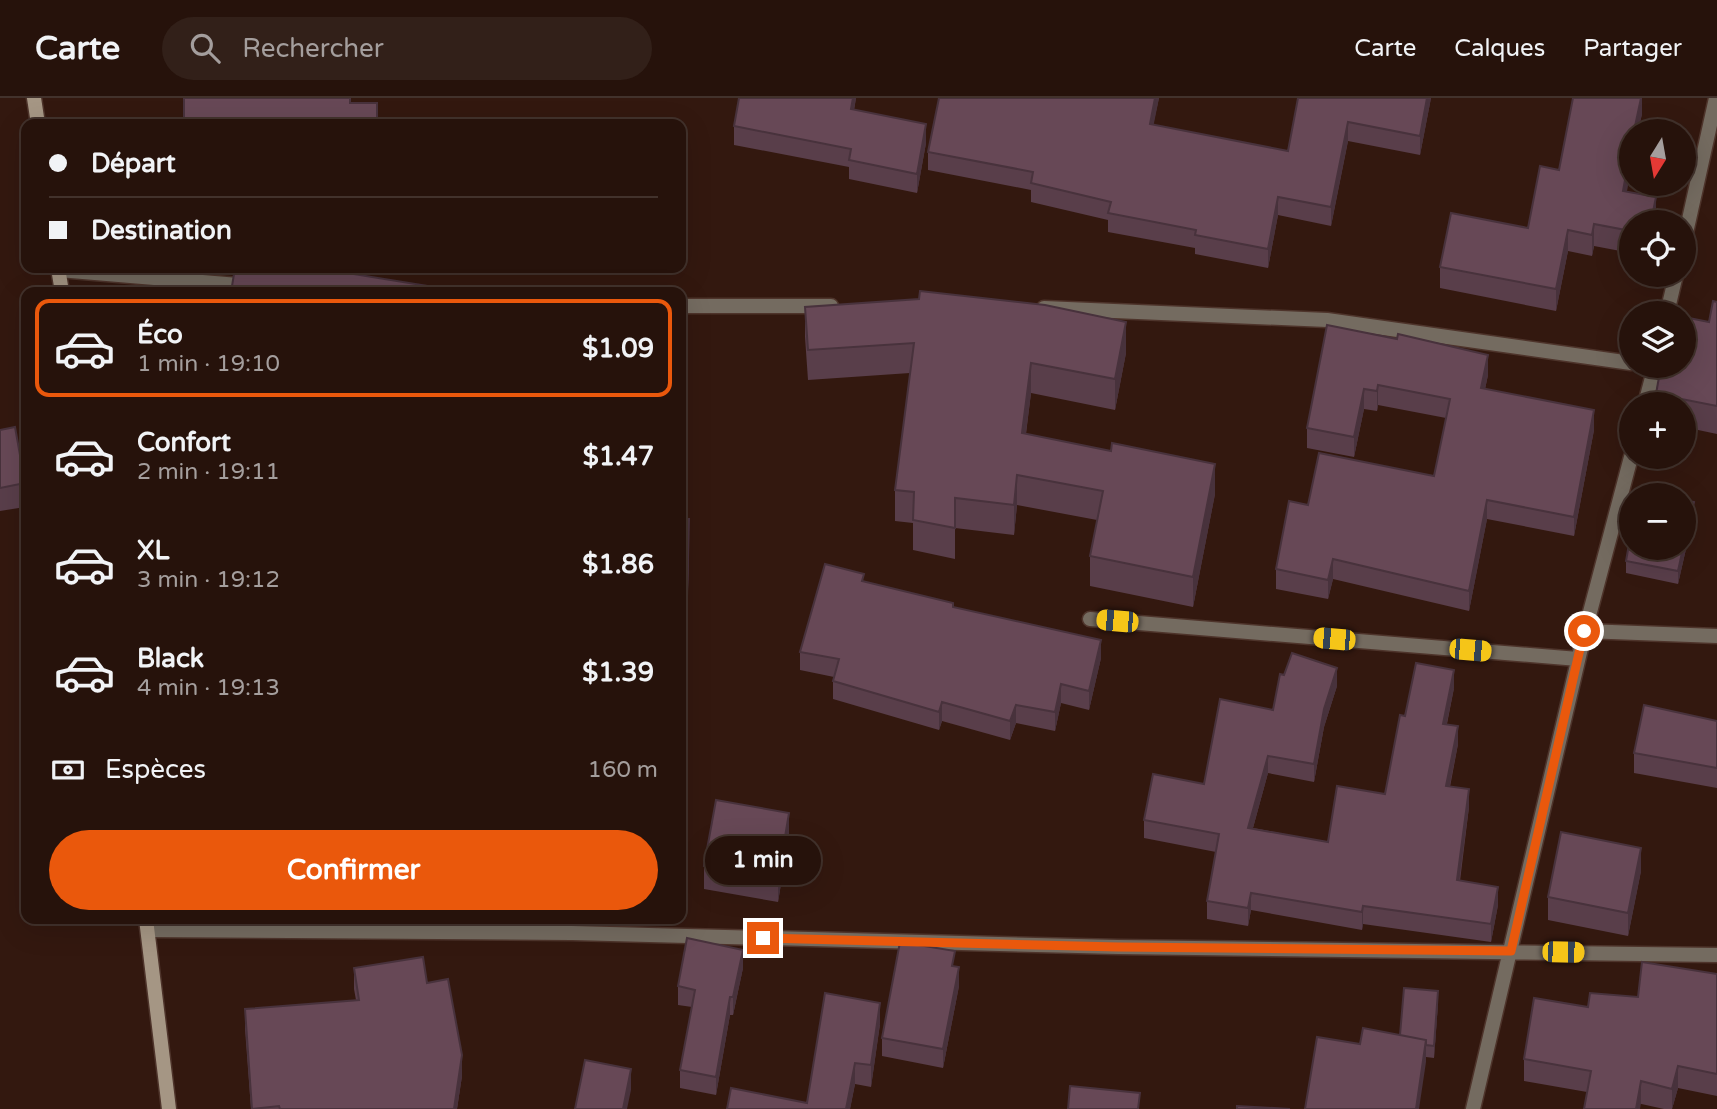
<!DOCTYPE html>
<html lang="fr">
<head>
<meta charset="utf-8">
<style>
  :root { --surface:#26120b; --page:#322019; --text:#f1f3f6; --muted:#a49e9d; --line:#42322c; --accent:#ea580c }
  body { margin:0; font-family:"Varela Round",sans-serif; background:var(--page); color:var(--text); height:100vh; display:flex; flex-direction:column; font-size:26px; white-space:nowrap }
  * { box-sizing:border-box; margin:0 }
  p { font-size:23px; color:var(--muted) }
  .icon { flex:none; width:38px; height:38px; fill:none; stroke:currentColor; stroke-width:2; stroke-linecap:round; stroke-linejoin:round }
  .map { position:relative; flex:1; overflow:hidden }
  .sheet { position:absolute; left:21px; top:189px; width:665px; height:637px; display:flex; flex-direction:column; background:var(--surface); border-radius:14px; box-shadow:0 7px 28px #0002,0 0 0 2px var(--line) }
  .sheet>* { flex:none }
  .hud { position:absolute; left:21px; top:21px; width:665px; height:154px; border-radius:14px; box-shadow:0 7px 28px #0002,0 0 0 2px var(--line); display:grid; align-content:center; height:154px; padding:0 28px; background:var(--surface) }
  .needle { width:46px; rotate:191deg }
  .buttons { position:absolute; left:1619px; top:21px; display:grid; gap:14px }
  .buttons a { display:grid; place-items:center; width:77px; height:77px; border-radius:50%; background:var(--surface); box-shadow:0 7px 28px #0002,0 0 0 2px var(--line); font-size:35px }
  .end { position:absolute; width:32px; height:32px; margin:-16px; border:9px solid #ea580c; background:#fff; box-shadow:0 0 0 4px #fff }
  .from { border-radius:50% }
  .bubble { position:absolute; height:49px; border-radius:24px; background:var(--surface); box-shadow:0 7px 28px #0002,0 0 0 2px var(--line); font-size:23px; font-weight:700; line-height:49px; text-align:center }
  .car { position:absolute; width:21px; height:42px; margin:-21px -10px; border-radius:9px; box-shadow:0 0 5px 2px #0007; background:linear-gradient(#f5c518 24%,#345 0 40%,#f5c518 0 76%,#345 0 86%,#f5c518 0) }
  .hud b { display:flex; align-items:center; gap:24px; height:66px; font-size:26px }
  .hud b+b { border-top:2px solid var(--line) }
  .hud i { width:18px; height:18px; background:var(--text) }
  ul { padding:12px 0 0; list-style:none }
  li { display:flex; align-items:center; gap:21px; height:98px; margin:0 14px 10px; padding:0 14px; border:4px solid transparent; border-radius:14px }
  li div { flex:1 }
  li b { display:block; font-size:26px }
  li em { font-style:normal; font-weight:700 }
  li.on { border-color:var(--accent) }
  li>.icon { width:63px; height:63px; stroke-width:1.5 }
  .pay { display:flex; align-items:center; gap:18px; height:77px; padding:0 28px; font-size:26px }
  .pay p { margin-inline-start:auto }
  .cta { display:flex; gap:14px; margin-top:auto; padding:14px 28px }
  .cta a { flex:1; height:80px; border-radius:42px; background:var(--accent); color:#fff; font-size:28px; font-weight:700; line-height:80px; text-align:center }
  header { display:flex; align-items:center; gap:42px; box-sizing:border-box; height:98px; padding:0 35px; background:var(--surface); border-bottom:2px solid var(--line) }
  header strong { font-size:33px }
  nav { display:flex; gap:38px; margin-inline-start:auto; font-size:24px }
  .search { width:490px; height:63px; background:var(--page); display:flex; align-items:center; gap:18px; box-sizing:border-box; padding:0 24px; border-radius:38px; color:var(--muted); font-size:26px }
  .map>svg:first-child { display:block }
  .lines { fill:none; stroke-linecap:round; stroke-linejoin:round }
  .street-casing { stroke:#4e342b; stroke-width:17 }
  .secondary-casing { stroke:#4e342b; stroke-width:17 }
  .street { stroke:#746b60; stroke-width:14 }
  .secondary { stroke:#a59684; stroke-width:14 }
  .wall { fill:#593e4a }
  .shaded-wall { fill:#48323c }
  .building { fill:#674856; stroke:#48323c; stroke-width:2 }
  .route { stroke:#ea580c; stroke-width:9 }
</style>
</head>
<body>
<header>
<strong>Carte</strong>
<div class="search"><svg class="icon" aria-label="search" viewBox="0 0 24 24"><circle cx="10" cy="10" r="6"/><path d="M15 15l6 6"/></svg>Rechercher</div>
<nav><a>Carte</a><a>Calques</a><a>Partager</a></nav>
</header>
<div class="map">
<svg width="1717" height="1011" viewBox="0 0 1717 1011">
  <rect width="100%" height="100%" fill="#33180f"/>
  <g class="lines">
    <defs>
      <path id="street" d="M1684 144 1716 0
        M59 172 250 188
        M681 208H831
        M1044 210 1327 222 1631 265
        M1667 215 1676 177
        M1645 306 1655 268
        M1090 521 1578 561
        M1585 533 1717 538
        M148 832 572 835 1118 849 1717 857
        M1473 1011 1585 533 1631 359"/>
      <path id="secondary" d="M34 0 38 26
        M58 170 62 194
        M146 821 169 1011"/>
    </defs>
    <use href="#street" class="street-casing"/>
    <use href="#secondary" class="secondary-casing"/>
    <use href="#street" class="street"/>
    <use href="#secondary" class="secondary"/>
  </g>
  <path class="wall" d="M856 0 854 12 926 45 917 95 849 81V69L734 47V28Z
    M1159 0 1153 27 1288 53 1298 0H1431L1420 57 1348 43 1331 128 1278 117 1268 170 1195 156V150L1108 134V122L1031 104V92L928 72V54Z
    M1642 0V16L1638 33H1631L1627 93 1656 121 1631 124V155L1594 148 1592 158 1568 153 1556 213 1440 190V169L1528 130 1559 72Z
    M1717 204V336L1684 329V306H1656V296L1709 224Z
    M805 209 1126 255 1115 312 1031 295 1026 336 1215 396 1193 509 1090 488V458L1097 422 1017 407 1014 437 955 430V461L913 452V425L895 423V392L910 275 808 282 805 239Z
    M1327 227 1488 277 1485 291 1594 332 1574 438 1487 421 1469 513 1333 481 1328 501 1276 491V471L1308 407 1434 378 1446 320 1378 307 1377 313 1364 311 1354 359 1307 350V330Z
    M0 332 25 385V409L0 413Z
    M1694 416 1678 486 1626 475V463Z
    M681 421 689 453 683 687H681Z
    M864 483 953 509 1101 560 1089 612 1061 605 1055 633 1016 625 1010 642 942 623 939 632 833 601V583L834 579 800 572V554Z
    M1337 588 1324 629 1314 684 1268 675 1253 730 1328 744 1385 696 1405 618 1454 590 1447 626 1458 646 1450 689 1469 709 1460 783 1498 807 1491 844 1363 826 1362 832 1251 812 1248 828 1207 821V803L1216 754 1144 740V722L1204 686 1273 612Z
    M1717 623V690L1634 675V655Z
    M789 738 778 804 704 791V768Z
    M1641 773 1628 838 1548 822V799Z
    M955 868 959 888 943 970 882 958V940Z
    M354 870 427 885 462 978 457 1011H251L245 931V911L356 902 354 891Z
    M743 870 733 917H730L716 997 680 990V972L692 909 678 907V888Z
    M1717 876V998L1678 990 1672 1011H1664L1587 994 1524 983V961L1588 909 1638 899Z
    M1438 905 1434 960 1426 959V964L1360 946 1400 937Z
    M880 926 871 989 855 986 850 1011H727L807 1005Z"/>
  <path class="shaded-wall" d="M853 0H856L851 30V11Z
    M1155 0H1159L1150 45V26Z
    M1427 0H1431L1420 57V38Z
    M1641 0H1642V16L1638 33H1634Z
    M1348 24V43L1331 128V109Z
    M926 26V45L917 95V76Z
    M1631 49V71L1623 114V93Z
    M1278 99V117L1268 170V151Z
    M1656 99V121L1655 124H1651Z
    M1594 126V148L1592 158V137Z
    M1568 132V153L1556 213V191Z
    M1126 224V255L1115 312V281Z
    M1488 257V277L1481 310V290Z
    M1031 265V295L1022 366V335Z
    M1378 287V307L1377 313V293Z
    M1364 291V311L1354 359V339Z
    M1594 312V332L1574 438V419Z
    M1215 366V396L1193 509V479Z
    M1017 377V407L1014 437V407Z
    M1487 402V421L1469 513V493Z
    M1694 404V416L1678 486V473Z
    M689 421V453L683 687V655Z
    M1333 461V481L1328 501V482Z
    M1101 542V560L1089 612V593Z
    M1337 570V588L1324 629 1314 684V666L1324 611Z
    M1454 572V590L1443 644V626Z
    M1061 586V605L1055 633V614Z
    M942 604V623L939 632V614Z
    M1016 607V625L1010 642V623Z
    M1458 628V646L1446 706V688Z
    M1268 658V675L1248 748V730Z
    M1469 691V709L1457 800V782Z
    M789 715V738L778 804V781Z
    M1641 750V773L1628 838V815Z
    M1498 789V807L1491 844V826Z
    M1251 795V812L1248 828V810Z
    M1363 808V826L1362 832V814Z
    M743 852V870L733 917V899Z
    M959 869V888L943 970V951Z
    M1438 893V905L1434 960V948Z
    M730 899V917L716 997V979Z
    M880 905V926L871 989V967Z
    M1426 942V964L1419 1011H1416Z
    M462 957V978L457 1011H454Z
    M855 965V986L850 1011H846Z
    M1678 968V990L1672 1011V991Z
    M631 971V992L627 1011H623Z
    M1641 983V1005L1640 1011H1636Z"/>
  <path class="building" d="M184 0H350V5H377V26H184Z
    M739 0H853L851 11 926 26 917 76 849 62 851 51 734 28Z
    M939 0H1155L1150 26 1288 53 1298 0H1427L1420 38 1348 24 1331 109 1278 99 1268 151 1195 137 1196 132 1108 115 1111 104 1031 85 1033 74 928 54Z
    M1573 0H1641L1634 33H1631V49L1623 93 1656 99 1651 124H1631V133L1594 126 1592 137 1568 132 1556 191 1440 169 1451 115 1528 130 1540 68 1559 72Z
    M235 170H353V176L465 194H231Z
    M920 193 1045 207 1126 224 1115 281 1031 265 1022 335 1111 353 1112 345 1215 366 1193 479 1090 458 1103 393 1017 377 1014 407 955 400V430L913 422 914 394 895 392 914 245 808 252 805 209 919 201Z
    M1713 203 1717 204V308L1656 296 1661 268H1684V219L1709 224Z
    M1327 227 1397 241 1398 236 1488 257 1481 290 1594 312 1574 419 1487 402 1469 493 1333 461 1328 482 1276 471 1289 403 1308 407 1319 355 1434 378 1450 301 1378 287 1377 293 1364 291 1354 339 1307 330Z
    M15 329 25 385 0 390V332Z
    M1684 402 1694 404 1684 449Z
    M681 421H689L683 655H681Z
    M1631 435V450H1683L1678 473 1626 463Z
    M825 466 864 476 862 483 953 505V509L1101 542 1089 593 1061 586 1055 614 1016 607 1010 623 942 604 939 614 833 583 839 561 800 554Z
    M1292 555 1337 570 1324 611 1314 666 1268 658 1248 730 1328 744 1337 688 1385 696 1400 617 1405 618 1416 565 1454 572 1443 626 1458 628 1446 688 1469 691 1457 782 1498 789 1491 826 1363 808 1362 814 1251 795 1248 810 1207 803 1219 736 1144 722 1153 676 1204 686 1220 601 1273 612 1280 576 1284 577Z
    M1644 607 1717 623V670L1634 655Z
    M716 702 789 715 778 781 704 768Z
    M1561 734 1641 750 1628 815 1548 799Z
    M687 840 743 852 733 899H730L716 979 680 972 695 892 678 888Z
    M900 844 955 853 952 868 959 869 943 951 882 940Z
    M423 859 427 885 448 881 462 957 454 1011H280L279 1008 252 1011 245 911 359 902 354 870Z
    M1642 864 1717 876V976L1678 968 1672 991 1641 983 1636 1011H1584L1591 973 1524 961 1534 900 1588 909 1590 895 1638 899Z
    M1404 890 1438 893 1434 948 1426 947V942L1400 937Z
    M825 895 880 905 871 967 855 965 846 1011H727L731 990 807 1005Z
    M1363 930 1426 942 1416 1011H1305L1317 939 1360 946Z
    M585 962 631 971 623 1011H575Z
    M1070 988 1140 995 1138 1011H1068Z
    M1237 1008 1290 1011H1237Z"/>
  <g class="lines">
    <path class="route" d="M763 840 1118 849 1511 853 1584 533"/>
  </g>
</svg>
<div class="buttons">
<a><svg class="needle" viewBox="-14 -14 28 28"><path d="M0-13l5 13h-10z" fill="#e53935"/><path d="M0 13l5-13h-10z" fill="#a49e9d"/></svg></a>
<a><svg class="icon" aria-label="locate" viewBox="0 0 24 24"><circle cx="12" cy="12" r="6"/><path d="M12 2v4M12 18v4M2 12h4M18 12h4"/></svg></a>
<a><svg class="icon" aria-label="layers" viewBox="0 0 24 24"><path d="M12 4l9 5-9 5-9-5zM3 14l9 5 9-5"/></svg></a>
<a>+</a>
<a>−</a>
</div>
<i class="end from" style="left:1584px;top:533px"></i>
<i class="end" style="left:763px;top:840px"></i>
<div class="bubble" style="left:705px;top:738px;width:116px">1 min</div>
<i class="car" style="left:1117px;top:523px;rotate:275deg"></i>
<i class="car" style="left:1334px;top:541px;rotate:275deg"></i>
<i class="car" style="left:1470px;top:552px;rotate:95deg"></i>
<i class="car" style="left:1563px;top:854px;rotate:91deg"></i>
<div class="hud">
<b><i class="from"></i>Départ</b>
<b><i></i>Destination</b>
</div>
<section class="sheet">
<ul>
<li class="on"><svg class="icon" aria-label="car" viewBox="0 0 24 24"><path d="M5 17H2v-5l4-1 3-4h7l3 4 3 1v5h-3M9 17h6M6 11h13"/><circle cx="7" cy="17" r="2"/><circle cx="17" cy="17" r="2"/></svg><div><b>Éco</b><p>1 min · 19:10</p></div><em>$1.09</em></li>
<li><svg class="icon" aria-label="car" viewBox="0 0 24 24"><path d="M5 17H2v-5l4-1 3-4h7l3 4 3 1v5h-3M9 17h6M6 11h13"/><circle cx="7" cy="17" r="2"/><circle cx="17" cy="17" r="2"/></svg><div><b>Confort</b><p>2 min · 19:11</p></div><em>$1.47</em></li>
<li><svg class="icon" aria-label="car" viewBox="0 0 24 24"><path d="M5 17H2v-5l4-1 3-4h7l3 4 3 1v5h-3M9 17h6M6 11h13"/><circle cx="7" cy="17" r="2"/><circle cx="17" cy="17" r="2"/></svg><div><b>XL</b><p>3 min · 19:12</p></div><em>$1.86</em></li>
<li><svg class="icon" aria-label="car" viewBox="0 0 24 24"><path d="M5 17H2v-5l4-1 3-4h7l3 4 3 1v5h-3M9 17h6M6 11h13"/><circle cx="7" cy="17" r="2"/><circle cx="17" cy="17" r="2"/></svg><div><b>Black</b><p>4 min · 19:13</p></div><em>$1.39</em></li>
</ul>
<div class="pay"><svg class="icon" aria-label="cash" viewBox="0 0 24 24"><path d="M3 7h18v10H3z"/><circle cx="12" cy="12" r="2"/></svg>Espèces<p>160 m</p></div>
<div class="cta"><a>Confirmer</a></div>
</section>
</div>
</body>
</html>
